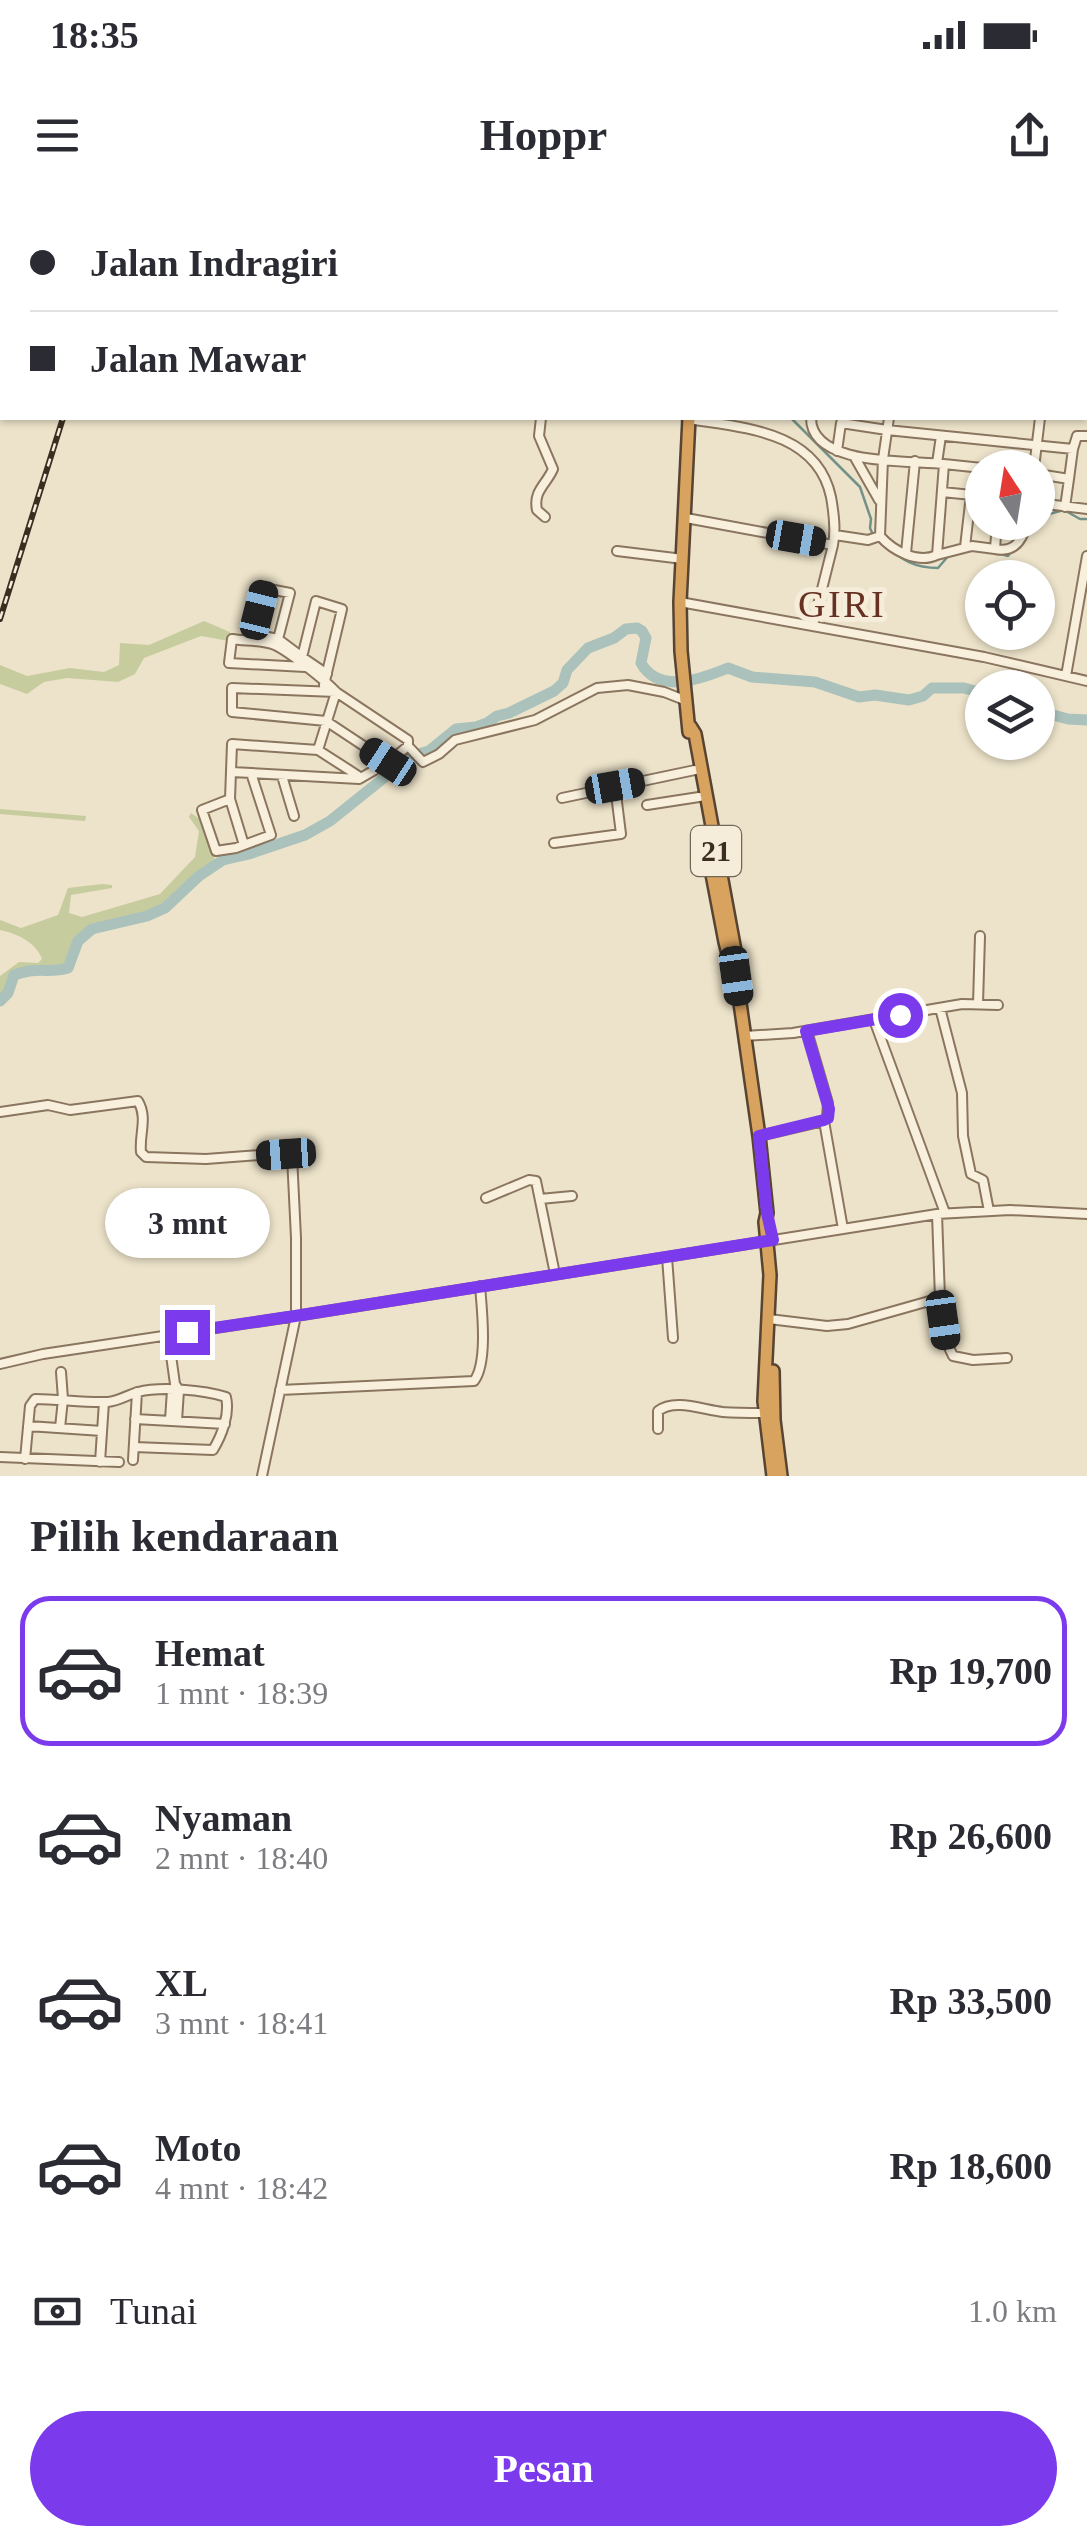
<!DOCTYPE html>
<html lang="id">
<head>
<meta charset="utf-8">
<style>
  :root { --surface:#fff; --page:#f2f2f3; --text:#2b2b33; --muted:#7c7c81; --line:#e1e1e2; --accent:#7c3aed }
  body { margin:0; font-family:Georgia,serif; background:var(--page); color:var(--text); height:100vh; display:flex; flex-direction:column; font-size:38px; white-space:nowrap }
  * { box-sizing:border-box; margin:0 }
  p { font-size:32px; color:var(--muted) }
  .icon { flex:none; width:55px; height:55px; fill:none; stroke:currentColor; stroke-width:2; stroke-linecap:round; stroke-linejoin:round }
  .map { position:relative; height:1276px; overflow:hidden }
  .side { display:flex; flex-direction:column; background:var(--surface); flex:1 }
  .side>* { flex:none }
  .guide { position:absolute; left:0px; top:0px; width:1088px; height:220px; box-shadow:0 2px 8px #0004; display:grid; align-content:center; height:220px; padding:0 30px; background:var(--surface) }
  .needle { width:65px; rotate:348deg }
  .tools { position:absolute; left:965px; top:250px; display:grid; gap:20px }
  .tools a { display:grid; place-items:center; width:90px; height:90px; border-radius:50%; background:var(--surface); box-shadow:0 2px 8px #0004; font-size:50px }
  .end { position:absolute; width:45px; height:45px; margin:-22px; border:12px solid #7c3aed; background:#fff; box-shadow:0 0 0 5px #fff }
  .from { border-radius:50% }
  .bubble { position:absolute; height:70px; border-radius:35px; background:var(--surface); box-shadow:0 2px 8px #0004; font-size:32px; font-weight:700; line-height:70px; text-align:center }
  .car { position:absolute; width:30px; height:60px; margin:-30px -15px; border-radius:12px; box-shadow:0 0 8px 2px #0007; background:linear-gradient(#222 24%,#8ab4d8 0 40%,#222 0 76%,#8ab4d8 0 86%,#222 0) }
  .guide b { display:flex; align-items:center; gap:35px; height:95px; font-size:38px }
  .guide b+b { border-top:2px solid var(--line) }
  .guide i { width:25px; height:25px; background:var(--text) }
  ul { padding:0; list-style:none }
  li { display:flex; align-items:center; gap:30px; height:150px; margin:0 20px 15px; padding:0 10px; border:5px solid transparent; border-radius:30px }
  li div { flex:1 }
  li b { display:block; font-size:38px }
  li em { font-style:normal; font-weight:700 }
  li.selected { border-color:var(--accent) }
  li>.icon { width:90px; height:90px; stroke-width:1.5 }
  h2 { padding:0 30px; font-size:45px; line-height:120px }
  .pay { display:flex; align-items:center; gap:25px; height:110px; padding:0 30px; font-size:38px }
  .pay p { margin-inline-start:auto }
  .action { display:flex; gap:20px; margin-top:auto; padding:20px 30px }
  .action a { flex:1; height:115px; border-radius:60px; background:var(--accent); color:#fff; font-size:40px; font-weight:700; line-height:115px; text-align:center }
  .status { display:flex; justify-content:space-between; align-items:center; height:70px; padding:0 50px; background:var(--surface); direction:ltr }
  .status svg { height:28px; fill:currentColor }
  header { display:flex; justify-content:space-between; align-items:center; height:130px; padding:0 30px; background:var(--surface); font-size:45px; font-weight:700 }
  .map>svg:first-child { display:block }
  .green { fill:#c7cc9e }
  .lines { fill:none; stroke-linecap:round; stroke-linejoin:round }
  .stream { stroke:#719189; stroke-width:2.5 }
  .river { stroke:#aac2bb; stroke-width:11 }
  .minor-casing { stroke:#8a755f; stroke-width:12 }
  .highway-casing { stroke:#584432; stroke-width:16 }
  .minor { stroke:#f8f0dd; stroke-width:8 }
  .highway { stroke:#d8a25f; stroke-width:11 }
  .rail-casing { stroke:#3b2e21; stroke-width:6 }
  .rail { stroke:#f5edd9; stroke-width:2.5; stroke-dasharray:8; stroke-linecap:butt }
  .route { stroke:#7c3aed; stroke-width:12 }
  .labels { text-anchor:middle; stroke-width:10; stroke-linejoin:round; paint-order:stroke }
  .shield { fill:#f5edd9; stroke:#736758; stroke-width:2.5 }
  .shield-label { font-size:30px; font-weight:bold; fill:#3b2e21 }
  .quarter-label { font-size:38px; letter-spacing:2.5px; fill:#663022; stroke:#f5edd9 }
</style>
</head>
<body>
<div class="status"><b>18:35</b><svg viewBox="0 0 49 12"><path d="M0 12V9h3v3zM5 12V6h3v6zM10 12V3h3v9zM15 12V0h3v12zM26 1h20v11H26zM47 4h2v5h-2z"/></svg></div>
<header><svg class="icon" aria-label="menu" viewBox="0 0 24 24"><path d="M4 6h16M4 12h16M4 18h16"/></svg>Hoppr<svg class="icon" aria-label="share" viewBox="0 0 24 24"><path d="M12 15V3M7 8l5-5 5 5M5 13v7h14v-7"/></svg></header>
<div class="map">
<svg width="1087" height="1276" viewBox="0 0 1087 1276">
  <rect width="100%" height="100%" fill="#ede3ca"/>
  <path class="green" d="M204 421 230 432 229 441 201 436 144 458 135 474 118 482 67 478 44 482 27 494 0 484V465L27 476 70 468 104 472 119 465 120 443 149 445Z
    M0 609 86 616 85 621 0 614Z
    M191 613 201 620 216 663C198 677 180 700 161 710 137 723 98 717 80 739 73 747 74 759 68 768 49 774 38 766 15 775L8 793 0 801V776L19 762 38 763 42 759C36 742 16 733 0 730V720L21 728 58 715 68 688 102 684 112 685V688L71 695 69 713 82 717 160 694 195 657 199 631 189 617Z"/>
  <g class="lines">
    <path class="stream" d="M1085 53H1087
      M791 218 860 287 871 319 870 328 873 335
      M1027 334 1045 315 1064 310 1080 319H1087
      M878 341C900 357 910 368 938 368L950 354
      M997 353 1008 356 1012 351"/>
    <path class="river" d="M1038 511 1068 519 1087 520
      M0 801 8 793 14 775C38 766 48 774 68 768L78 741 92 729 147 716 165 708 199 676 223 660 249 654 305 635 330 621 405 561 411 556 429 551 456 529 476 527 487 523 497 516 509 513 554 491 563 483 567 470 588 448 614 438 626 429 637 428 642 431 646 438 641 463C659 495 701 479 728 468L752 477 815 482 859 497 875 495 909 500 923 496 932 488H964L982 493"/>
    <defs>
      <path id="minor" d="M72 0 89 2
        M707 0 721 2
        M218 2 219 0
        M333 2V0
        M501 2 502 0
        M815 2 816 0
        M1085 103 1087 104
        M1085 124H1087
        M1085 150H1087
        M1085 178H1087
        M1085 208H1087
        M541 218 539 236 553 269C546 285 533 291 537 310L545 317
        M811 218C811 267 910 260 944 264
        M689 219C744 228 817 231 831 297 834 314 836 329 833 345
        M837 251 841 223 887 230 1073 249 1077 236H1087
        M854 256 879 300
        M937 263 941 236
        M1034 268 1040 218
        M1038 274 1069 279 1073 249
        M942 292 982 296
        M1038 303 1087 309
        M1065 307 1069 279
        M686 318 833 345 813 425
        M835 335 868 340 880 336 883 259 889 218
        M880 336C893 351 918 364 937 355L944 264 982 268
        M965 347 971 295
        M995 349C1015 353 1023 340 1027 322
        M617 351 683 359
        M906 353 915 261
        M937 355 972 346 995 349 997 322
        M264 388 290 393 278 439 253 434Z
        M680 402 984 457 1087 481
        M277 446 278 439 302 457 316 401 342 409 324 485
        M302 457 327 474
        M305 467 229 463 232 439C244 441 260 440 272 444 285 448 327 482 336 492
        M1066 476 1087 356
        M336 492 232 488V512L326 521 388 562
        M318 550 360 577
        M232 572 359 579 390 561 408 546 423 562 439 554 455 540 535 520 597 488 628 485 664 492 687 501
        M251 573 271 635 236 648 216 651 202 610 230 599 232 544 318 550 336 492 408 540V546
        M282 576 294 616
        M562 598 695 570
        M230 599 244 645
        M647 605 699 597
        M554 643 621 634 615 586
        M978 804 980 736
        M940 808 962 893 963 936 971 974 983 980 989 1011
        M874 820 945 1013
        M744 836 793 833 962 804 998 805
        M0 912 48 905 70 910 138 901C148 918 139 934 141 952L146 957 206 959 287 953 292 956 296 1038V1116L262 1276
        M824 921 843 1029
        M759 936 824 921 827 917 828 903 807 831
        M486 998 529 980 536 981 555 1074
        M540 999 572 996
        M667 1057 673 1138
        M940 1098 946 1141 953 1156 973 1160 1007 1158
        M769 1119 827 1126 848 1124 940 1098 937 1014
        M168 1134 175 1184 179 1190 177 1221
        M0 1164 43 1154 296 1116 937 1014 1010 1010 1087 1014
        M280 1190 474 1181C488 1163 482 1110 480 1086
        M135 1219 225 1224
        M170 1220 172 1190
        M28 1226 102 1231
        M60 1228 63 1199 61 1172
        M658 1229V1211C675 1198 703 1210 723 1212 736 1213 751 1213 765 1213
        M0 1257 119 1262
        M25 1259 30 1206 35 1199C59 1199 84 1203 108 1202 119 1201 127 1195 138 1192 161 1186 204 1190 226 1197 230 1214 222 1235 213 1250L134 1247
        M133 1260 137 1192
        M100 1262 104 1202"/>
      <path id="highway" d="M674 0V2
        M689 218 680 402 681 451 689 532
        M690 526 695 534 738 767 736 775 759 936 767 1013 765 1022 770 1075 764 1201 773 1276
        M712 674 725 742 733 773
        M773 1171 774 1220 781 1276"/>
    </defs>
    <use href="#minor" class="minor-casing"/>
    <use href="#highway" class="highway-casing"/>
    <use href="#minor" class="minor"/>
    <use href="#highway" class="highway"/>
    <defs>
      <path id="rail" d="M140 2 142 0
        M0 419 63 218"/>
    </defs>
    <use href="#rail" class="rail-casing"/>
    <use href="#rail" class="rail"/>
  </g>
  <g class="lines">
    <path class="route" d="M187 1132 295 1116 773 1040 767 1013 759 936 824 920 828 918 829 909 806 831 900 815"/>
  </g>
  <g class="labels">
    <rect class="shield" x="691" y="626" width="50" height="50" rx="8"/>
    <g class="shield-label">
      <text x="716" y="661">21</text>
    </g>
    <g class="quarter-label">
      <text x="842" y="417">GIRI</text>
    </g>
  </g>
</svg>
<div class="tools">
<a><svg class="needle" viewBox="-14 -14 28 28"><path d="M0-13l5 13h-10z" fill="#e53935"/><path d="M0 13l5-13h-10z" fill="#7c7c81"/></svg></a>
<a><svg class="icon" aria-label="locate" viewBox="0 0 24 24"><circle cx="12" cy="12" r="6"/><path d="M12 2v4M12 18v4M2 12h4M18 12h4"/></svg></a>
<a><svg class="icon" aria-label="layers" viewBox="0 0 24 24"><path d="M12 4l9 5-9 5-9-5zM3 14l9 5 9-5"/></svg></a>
</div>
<i class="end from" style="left:900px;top:815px"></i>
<i class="end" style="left:187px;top:1132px"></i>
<div class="bubble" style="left:105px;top:988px;width:165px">3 mnt</div>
<i class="car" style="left:796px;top:338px;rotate:100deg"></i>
<i class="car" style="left:259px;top:410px;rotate:14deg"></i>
<i class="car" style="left:388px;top:562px;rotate:303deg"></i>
<i class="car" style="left:615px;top:586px;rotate:80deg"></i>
<i class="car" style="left:736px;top:776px;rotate:172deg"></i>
<i class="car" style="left:286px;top:954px;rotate:266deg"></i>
<i class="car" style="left:943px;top:1120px;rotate:172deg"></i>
<div class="guide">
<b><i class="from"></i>Jalan Indragiri</b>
<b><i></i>Jalan Mawar</b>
</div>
</div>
<section class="side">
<h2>Pilih kendaraan</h2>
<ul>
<li class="selected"><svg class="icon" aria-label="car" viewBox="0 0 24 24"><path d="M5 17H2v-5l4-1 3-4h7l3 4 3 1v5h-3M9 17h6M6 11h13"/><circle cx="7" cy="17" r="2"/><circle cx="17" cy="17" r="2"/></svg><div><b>Hemat</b><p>1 mnt · 18:39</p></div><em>Rp 19,700</em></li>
<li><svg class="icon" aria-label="car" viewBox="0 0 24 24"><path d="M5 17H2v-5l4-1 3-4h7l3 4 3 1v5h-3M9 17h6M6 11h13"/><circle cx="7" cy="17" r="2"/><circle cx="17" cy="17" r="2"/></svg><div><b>Nyaman</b><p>2 mnt · 18:40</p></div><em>Rp 26,600</em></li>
<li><svg class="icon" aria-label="car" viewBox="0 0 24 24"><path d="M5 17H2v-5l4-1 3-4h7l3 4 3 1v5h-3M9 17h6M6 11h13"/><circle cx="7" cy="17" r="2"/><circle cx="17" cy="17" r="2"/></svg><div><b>XL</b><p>3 mnt · 18:41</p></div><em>Rp 33,500</em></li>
<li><svg class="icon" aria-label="car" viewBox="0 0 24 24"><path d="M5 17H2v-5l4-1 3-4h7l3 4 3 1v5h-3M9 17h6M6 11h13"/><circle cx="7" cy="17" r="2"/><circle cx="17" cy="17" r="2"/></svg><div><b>Moto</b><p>4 mnt · 18:42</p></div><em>Rp 18,600</em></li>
</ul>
<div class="pay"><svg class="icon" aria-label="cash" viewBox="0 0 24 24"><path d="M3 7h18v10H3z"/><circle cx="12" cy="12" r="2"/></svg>Tunai<p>1.0 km</p></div>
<div class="action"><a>Pesan</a></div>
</section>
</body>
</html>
